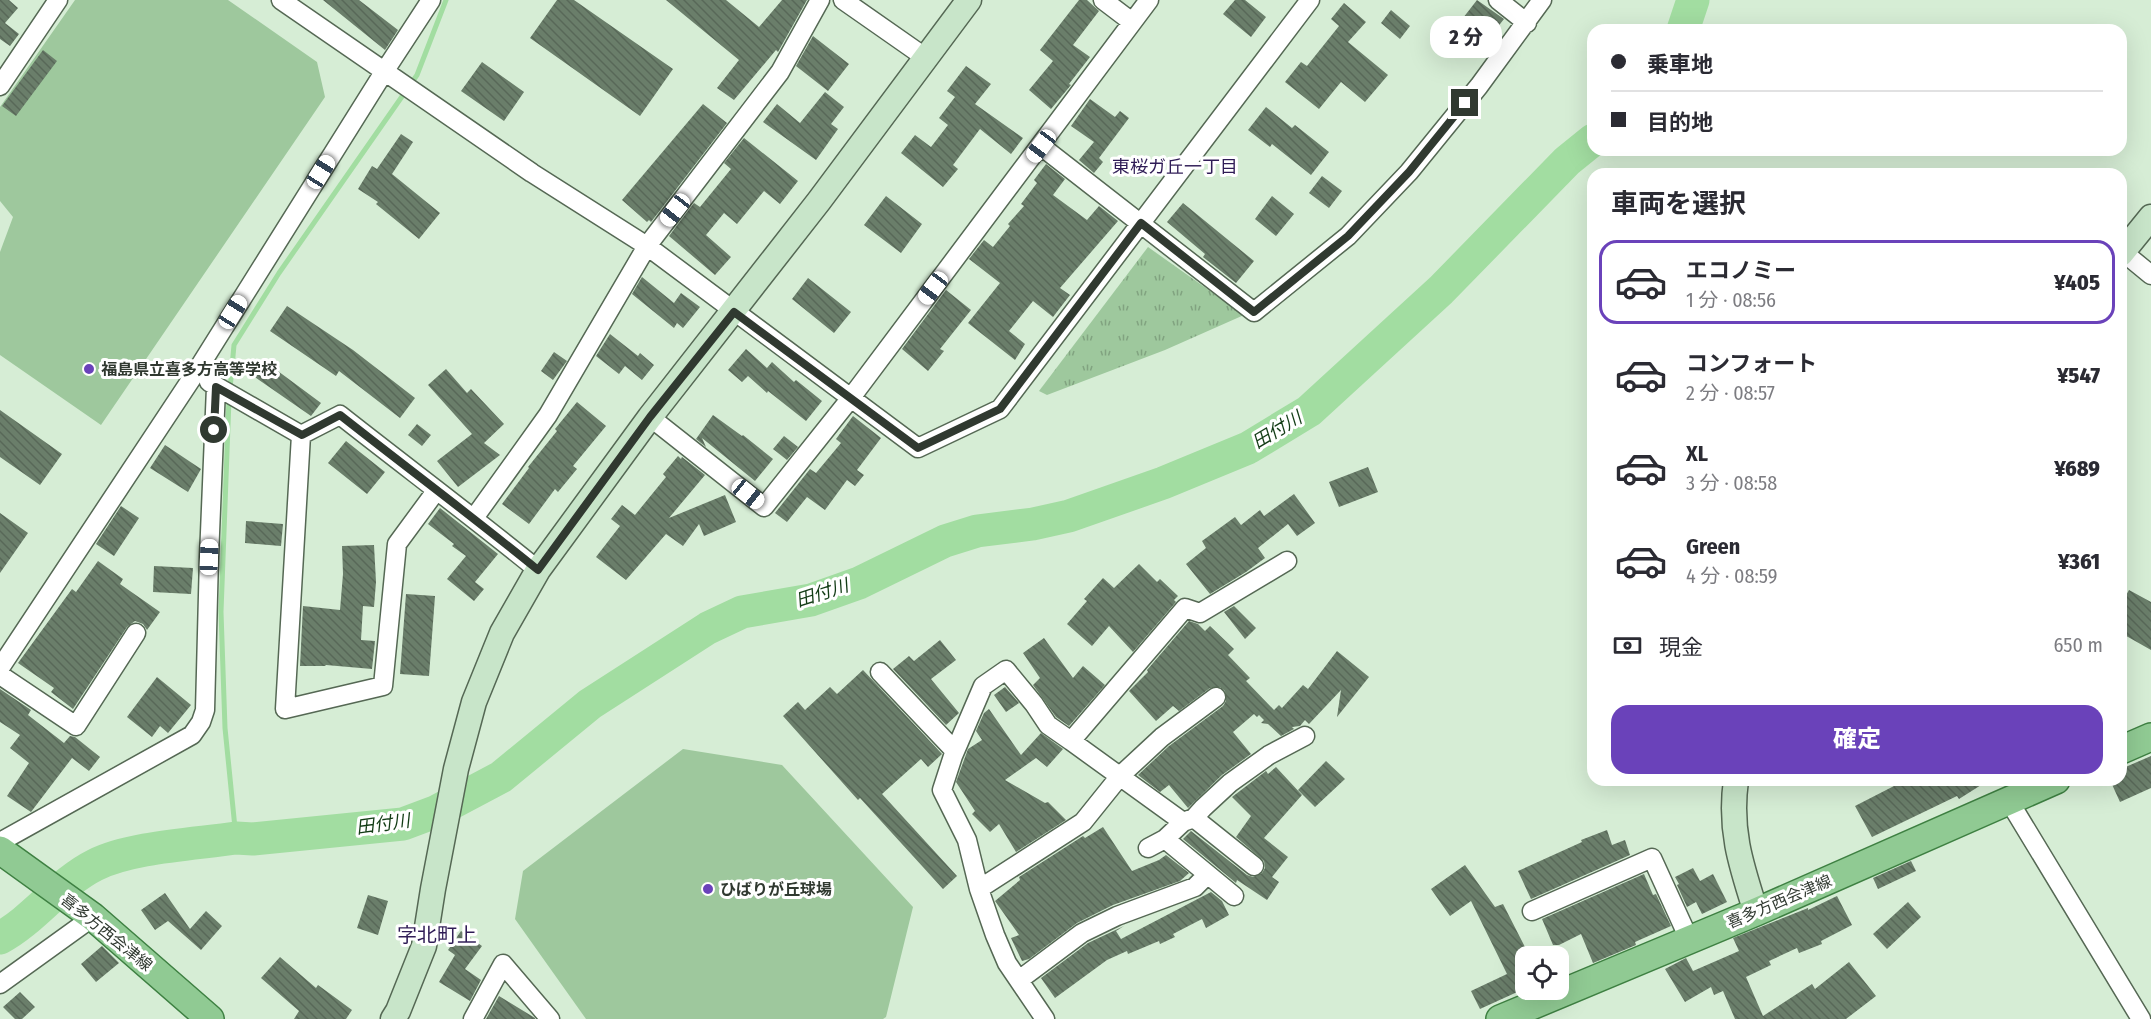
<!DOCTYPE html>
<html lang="ja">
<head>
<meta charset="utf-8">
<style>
  :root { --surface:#fff; --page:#f2f2f3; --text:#2b2b33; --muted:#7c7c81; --line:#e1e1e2; --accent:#6a42ba }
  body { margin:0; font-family:"Fira Sans Condensed","Noto Sans JP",sans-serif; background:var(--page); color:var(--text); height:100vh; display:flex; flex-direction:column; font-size:22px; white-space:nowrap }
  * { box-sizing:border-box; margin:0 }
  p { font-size:20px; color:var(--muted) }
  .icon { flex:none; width:33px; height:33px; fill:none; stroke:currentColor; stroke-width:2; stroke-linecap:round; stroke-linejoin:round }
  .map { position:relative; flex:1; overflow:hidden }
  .drawer { position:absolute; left:1587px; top:168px; width:540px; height:618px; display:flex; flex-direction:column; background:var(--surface); border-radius:18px; box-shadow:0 6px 24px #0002 }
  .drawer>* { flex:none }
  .hud { position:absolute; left:1587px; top:24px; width:540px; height:132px; border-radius:18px; box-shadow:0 6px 24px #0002; display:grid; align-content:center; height:132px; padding:0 24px; background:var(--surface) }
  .tools { position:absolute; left:1515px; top:946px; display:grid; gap:12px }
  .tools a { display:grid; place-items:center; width:54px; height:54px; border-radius:12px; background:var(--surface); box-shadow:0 6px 24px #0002; font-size:30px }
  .end { position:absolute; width:27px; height:27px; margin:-14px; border:8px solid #303930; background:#fff; box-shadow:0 0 0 3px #fff }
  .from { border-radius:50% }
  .bubble { position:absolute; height:42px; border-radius:18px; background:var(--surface); box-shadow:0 6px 24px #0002; font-size:20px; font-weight:800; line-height:42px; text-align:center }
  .car { position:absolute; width:18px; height:36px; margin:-18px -9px; border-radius:8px; box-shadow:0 0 4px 2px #0007; background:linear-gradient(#fff 24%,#345 0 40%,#fff 0 76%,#345 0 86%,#fff 0) }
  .hud b { display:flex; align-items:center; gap:21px; height:57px; font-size:22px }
  .hud b+b { border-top:2px solid var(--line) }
  .hud i { width:15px; height:15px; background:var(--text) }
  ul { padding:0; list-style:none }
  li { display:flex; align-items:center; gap:18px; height:84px; margin:0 12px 9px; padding:0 12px; border:3px solid transparent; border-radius:18px }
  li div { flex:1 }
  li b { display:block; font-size:22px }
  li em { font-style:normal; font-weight:800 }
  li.selected { border-color:var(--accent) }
  li>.icon { width:54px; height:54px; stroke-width:1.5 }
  h2 { padding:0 24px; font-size:27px; line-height:72px }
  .pay { display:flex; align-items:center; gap:15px; height:66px; padding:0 24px; font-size:22px }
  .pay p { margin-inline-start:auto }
  .button { display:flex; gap:12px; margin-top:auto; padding:12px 24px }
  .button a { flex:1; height:69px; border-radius:18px; background:var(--accent); color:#fff; font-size:24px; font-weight:800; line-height:69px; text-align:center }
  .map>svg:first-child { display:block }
  .grass { fill:url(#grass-tufts) }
  .pitch { fill:#9ec89d }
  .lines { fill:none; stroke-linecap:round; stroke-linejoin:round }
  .stream { stroke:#a2dda1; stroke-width:5 }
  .river { stroke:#a2dda1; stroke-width:33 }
  .building { fill:url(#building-back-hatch) }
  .street-casing { stroke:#556854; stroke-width:21 }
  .secondary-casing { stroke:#556854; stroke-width:27 }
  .primary-casing { stroke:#3e8042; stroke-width:30 }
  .street { stroke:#fff; stroke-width:18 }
  .secondary { stroke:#c8e5c9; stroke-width:24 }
  .primary { stroke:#90ca93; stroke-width:27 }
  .route { stroke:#303930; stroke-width:8 }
  .poi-dot { fill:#6a42ba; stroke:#fff; stroke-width:2 }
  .labels { text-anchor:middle; stroke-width:6; stroke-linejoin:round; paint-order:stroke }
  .poi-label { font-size:16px; font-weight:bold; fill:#303930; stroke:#fff; text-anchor:start }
  .street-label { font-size:16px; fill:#303930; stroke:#fff }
  .neighbourhood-label { font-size:18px; fill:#2f1c56; stroke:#fff }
  .water-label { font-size:18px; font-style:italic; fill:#123c15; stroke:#fff }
  .quarter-label { font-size:20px; fill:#2f1c56; stroke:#fff }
</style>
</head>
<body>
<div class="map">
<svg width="2151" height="1019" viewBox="0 0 2151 1019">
  <defs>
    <pattern id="grass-tufts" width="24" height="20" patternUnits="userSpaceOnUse" patternTransform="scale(1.5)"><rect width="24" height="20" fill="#9ec89d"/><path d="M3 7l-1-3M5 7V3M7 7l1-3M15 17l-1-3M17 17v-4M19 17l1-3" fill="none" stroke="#81a380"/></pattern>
    <pattern id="building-back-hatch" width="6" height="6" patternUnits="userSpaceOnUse" patternTransform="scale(1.5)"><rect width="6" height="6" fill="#6a7e6a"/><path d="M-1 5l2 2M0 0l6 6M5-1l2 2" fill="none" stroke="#586858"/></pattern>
  </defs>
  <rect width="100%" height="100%" fill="#d6edd5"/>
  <path class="grass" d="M1148 247 1244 315 1165 350 1047 395 1039 391Z"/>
  <path class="pitch" d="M75 0H228L317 62 325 97 101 425 0 355V252L13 217 0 201V107Z
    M683 749 782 765 913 907 886 1017 883 1019H586L515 919 523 871Z"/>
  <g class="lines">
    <path class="stream" d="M230 389 234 345 279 273 417 75 446 0
      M229 399 221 612 225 728 236 838"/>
    <path class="river" d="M1683 30 1693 0
      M0 938C35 919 59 883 95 865 130 847 196 844 236 838L253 839 403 824 435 812 501 777 590 704 708 628 742 612 811 600 859 583 945 541 977 531 1033 524 1069 516 1163 483 1248 448 1309 411 1441 290 1567 161 1593 140"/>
  </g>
  <path class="building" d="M0 0H9L18 8 5 23 19 34 10 46 0 39Z
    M323 0H359L398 30 385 50Z
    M557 0H574L673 69 640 116 530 38Z
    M666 0H726L759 27 782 0H807L778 52 776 50 734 100 717 88 739 60Z
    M1079 0H1087L1099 11 1073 45 1090 57 1069 84 1071 85 1051 109 1029 90 1053 61 1040 50Z
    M1235 0H1245L1266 17 1251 37 1223 14Z
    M1477 0 1504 19 1489 38 1463 18Z
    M1344 3 1366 22 1348 42 1388 75 1365 102 1341 82 1319 109 1285 82 1301 62 1307 66 1339 26 1331 19Z
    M1391 10 1410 26 1400 39 1381 23Z
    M813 36 849 64 828 91 796 66Z
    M43 50 57 61 16 116 2 106Z
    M482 62 524 92 504 121 461 91Z
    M966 66 991 84 975 104 1023 138 1011 154 980 129 953 165 958 169 943 187 901 153 915 135 931 147 948 125 939 118 955 97 947 91Z
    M825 92 844 107 831 124 838 129 816 160 763 122 777 104 800 123Z
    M1090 99 1115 117 1120 111 1129 118 1099 158 1103 162 1094 173 1079 160 1094 142 1071 126Z
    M703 104 727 123 651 222 649 220 647 222 622 200Z
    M1266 107 1292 128 1295 125 1329 152 1311 175 1272 144 1270 147 1248 130Z
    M401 134 413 142 392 174 440 213 419 239 376 204 378 202 358 189 372 166 377 169Z
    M744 138 798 181 780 204 764 191 737 224 724 213 706 235 731 257 715 275 669 236 694 203 700 207 731 169 724 163Z
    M1046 164 1065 179 1053 195 1087 220 1099 206 1118 221 1060 288 1070 295 1053 317 1033 301 1009 331 1025 344 1015 360 968 323 1000 283 969 259 984 240 993 247 1010 226 1008 224 1024 206 1021 204 1037 183 1034 180Z
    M1322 176 1342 191 1329 208 1309 193Z
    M886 196 922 224 901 253 864 225Z
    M1272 196 1294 214 1276 236 1255 219Z
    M1183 203 1254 261 1236 283 1203 257 1205 254 1167 222Z
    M642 277 674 303 681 293 700 307 683 328 677 323 674 328 632 294Z
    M808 278 851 312 834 333 792 299Z
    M946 290 971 310 940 349 944 351 928 371 902 349Z
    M287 306 353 350 415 398 400 418 339 371 336 376 270 331Z
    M610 334 638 356 640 353 654 365 642 380 625 366 619 374 596 356Z
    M746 349 767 368 772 362 794 382 796 380 822 401 806 421 768 391 767 393 748 376 742 382 728 370Z
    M554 352 567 361 553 380 541 371Z
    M263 360 321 403 311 416 252 375Z
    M446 369 467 393 471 389 504 424 484 443 500 455 458 487 437 461 472 434 428 385Z
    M577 402 606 426 573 466 577 469 558 492 555 489 529 524 502 504 529 468 528 467 557 431 555 429Z
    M0 410 62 454 40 485 0 457Z
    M713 415 742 436 743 435 773 459 755 481 702 438 706 447 696 439Z
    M853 416 881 438 857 470 864 475 855 486 847 480 825 510 807 497 787 522 775 513 810 469 816 473 841 443 836 439Z
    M417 424 431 435 422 446 408 435Z
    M784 436 798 447 787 460 773 449Z
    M346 441 385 472 367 494 328 463Z
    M165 445 201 469 188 492 150 468Z
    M678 456 681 459 682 457 705 475 669 518 725 495 736 522 704 536 699 524 683 546 666 534 626 580 596 557 620 526 611 519 622 505 635 515 666 477 663 474Z
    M1368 467 1378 492 1339 507 1329 482Z
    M1294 494 1315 523 1297 536 1288 524 1258 548 1265 558 1246 572 1210 594 1186 564 1206 548 1202 541 1235 517 1241 525 1260 510 1264 516Z
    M121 506 139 518 114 556 96 544Z
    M440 508 498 554 475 582 484 589 474 601 447 579 466 556 452 546 454 544 428 524Z
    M0 513 28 533 0 573Z
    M246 521 283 524 281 546 245 543Z
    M374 545 376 582 374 607 363 606 361 640 375 641 372 669 326 665 325 666H300L303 606 340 610 343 574 342 546Z
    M98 561 123 579 120 584 160 612 147 630 143 624 135 621 127 627 73 709 51 692 54 688 18 663 72 589 76 592Z
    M1139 564 1157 582 1160 579 1178 596 1174 600 1176 602 1133 652 1109 626 1092 646 1067 624 1087 601 1084 599 1103 578 1114 588Z
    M154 566 193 568 191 594 153 592Z
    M2129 590 2151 602V650L2121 633V604Z
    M406 594 435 596 429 676 400 674Z
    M1234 606 1256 628 1245 639 1224 612Z
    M1189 621 1198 624 1205 631 1210 626 1234 649 1228 655 1250 678 1246 681 1274 710 1279 705 1282 708 1303 685 1308 689 1337 651 1369 677 1337 717 1341 690 1309 724 1305 720 1300 726 1292 727 1294 729 1281 736 1268 724 1261 723 1264 720 1259 715 1257 717 1254 714 1233 732 1251 754 1222 775 1188 808 1169 785 1160 792 1138 775 1169 746 1223 706 1226 701 1225 691 1220 687 1210 688 1179 711 1173 706 1156 721 1129 691 1148 672 1147 670Z
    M1044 638 1073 678 1083 666 1105 685 1069 726 1056 717 1033 685 1040 678 1023 653Z
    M940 640 956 660 931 679 959 713 946 725 893 669 909 656 914 661Z
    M863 670 942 754 928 767 921 759 882 794 957 876 943 889 860 798 858 800 783 716 798 702 805 710 830 687 837 694Z
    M157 677 191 705 168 733 160 726 152 737 127 717Z
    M1005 687 1019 703 1006 712 994 695Z
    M0 689 31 710 28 715 64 743 70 736 75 737 100 757 89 771 72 758 31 812 7 796 29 763 10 748 20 735 0 722Z
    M989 709 1021 755 1041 733 1063 749 1047 767 1036 758 1005 780 1045 803 1048 802 1066 820 1016 852 999 824 990 832 972 814 975 811 956 782 968 749 982 740 976 731 984 713Z
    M2151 756V788L2120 802 2110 780H2121V769Z
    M1326 761 1345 779 1315 807 1298 790Z
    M1276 767 1302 795 1264 838 1288 857 1272 877 1279 882 1267 900 1237 880 1236 883 1183 839 1191 831 1247 875 1253 877 1262 873 1265 868 1264 861 1236 837 1251 816 1232 797 1266 771 1268 774Z
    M1891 780H1989L1959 799 1957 796 1872 837 1855 806 1894 786Z
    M1103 827 1132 871 1159 860 1166 855 1189 873 1180 881 1113 905 1077 923 1029 959 1022 961 1011 938 1019 935 995 901 1020 880 1019 877 1083 836 1085 838Z
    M1607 830 1612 845 1625 840 1630 855 1531 899 1518 871 1582 842 1581 840Z
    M1911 861 1916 871 1878 889 1873 878Z
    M1465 865 1495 907 1503 904 1526 949V988L1480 1009 1471 991 1507 974 1471 901 1450 916 1431 889Z
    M1693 868 1700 881 1713 874 1727 902 1702 914 1696 902 1687 907 1677 885 1679 884 1675 877Z
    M1644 874 1653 895 1656 894 1671 926 1635 942 1636 945 1593 963 1581 934 1559 945H1553L1542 919Z
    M1211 892 1222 901 1229 915 1206 928 1202 919 1173 934 1175 937 1160 944 1159 941 1128 954 1127 951 1107 960 1055 998 1041 978 1088 943 1124 926 1116 931 1121 939Z
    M165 893 190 929 206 911 222 926 201 950 168 921 155 930 141 910Z
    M368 895 388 901 378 935 357 928Z
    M1837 896 1852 925 1821 941 1822 944 1799 953 1797 948 1769 961 1771 965 1746 977 1763 1016 1812 984 1815 989 1849 962 1876 996 1846 1019H1735L1723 991 1714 995 1711 987 1685 1002 1665 969 1686 958 1693 971 1739 951 1733 938 1808 908V910Z
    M1908 902 1921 917 1887 949 1873 934Z
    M461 931 482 946 465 969 481 980 470 1001 439 982 455 955 448 950Z
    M102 946 119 963 96 982 81 964Z
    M280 957 316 988 318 985 352 1010 346 1019H294L299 1011 261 978Z
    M20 992 35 1007 22 1019H15L3 1007Z
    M499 996 535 1018V1019H486Z"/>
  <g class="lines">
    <defs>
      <path id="street" d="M281 0 532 173 647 246 918 448 1000 409 1310 0
        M843 0 926 58
        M1103 0 1132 22
        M1498 0 1527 23
        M0 86 58 0
        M1041 146 1254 312 1348 236 1409 172 1479 86 1542 0
        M2123 252 2151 275
        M209 382 301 435
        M650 417 764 507 850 399 1149 0
        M301 435 285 709 383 686 397 544 436 491
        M301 435 340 415C406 467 473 517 538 570
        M474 518 548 415 647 246 780 72 820 0
        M0 668 196 372 384 72 431 0
        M880 672 955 751
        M0 675 76 726 136 633
        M1071 741 1183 822
        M2009 801 2141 1019
        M1194 818 1254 866
        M1165 839 1234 896
        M0 842 192 735 201 722 205 710 209 557 216 387
        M1148 848 1165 839 1183 822 1194 818 1203 808 1230 783 1269 755 1305 736
        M979 889 1083 822 1120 776 1162 737 1216 697
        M1532 911 1652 858 1689 939
        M1019 980 1082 933 1117 916 1195 887 1207 875
        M0 984 93 917
        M473 1019 503 964 550 1019
        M1045 1019 1007 963 995 935 979 889 967 840 942 790 953 756 983 686 1006 670 1034 704 1048 725 1071 741 1185 608 1200 613 1287 561"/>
      <path id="secondary" d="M2121 254 2151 217
        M1736 780C1729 830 1741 865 1756 912
        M393 1019 398 1011 424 946 433 889 456 769 474 702 502 633 538 570 650 417 819 201 969 0"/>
      <path id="primary" d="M2121 750 2151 737
        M0 850 93 917 210 1019
        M1500 1019 1756 912 2056 780"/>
    </defs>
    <use href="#street" class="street-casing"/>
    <use href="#secondary" class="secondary-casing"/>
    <use href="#primary" class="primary-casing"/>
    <use href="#street" class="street"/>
    <use href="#secondary" class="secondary"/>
    <use href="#primary" class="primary"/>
  </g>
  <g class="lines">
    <path class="route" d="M214 430 216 387 302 435 340 415C406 467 473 517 538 570L650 417 734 312 918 448 1000 409 1141 223 1254 312 1348 236 1409 172 1465 103"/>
  </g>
  <g class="poi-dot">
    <circle cx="89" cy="369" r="6"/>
    <circle cx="708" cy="889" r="6"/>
  </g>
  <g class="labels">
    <g class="poi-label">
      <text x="101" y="375">福島県立喜多方高等学校</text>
      <text x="720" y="895">ひばりが丘球場</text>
    </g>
    <g class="street-label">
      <text transform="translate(1779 901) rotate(-23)" y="6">喜多方西会津線</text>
      <text transform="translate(107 932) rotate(39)" y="6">喜多方西会津線</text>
    </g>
    <g class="neighbourhood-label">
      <text x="1175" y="173">東桜ガ丘一丁目</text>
    </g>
    <g class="water-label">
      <text transform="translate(1277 430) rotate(-31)" y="6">田付川</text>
      <text transform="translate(822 593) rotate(-18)" y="6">田付川</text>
      <text transform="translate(383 824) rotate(-8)" y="6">田付川</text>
    </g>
    <g class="quarter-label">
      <text x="437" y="942">字北町上</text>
    </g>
  </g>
</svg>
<div class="tools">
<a><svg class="icon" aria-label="locate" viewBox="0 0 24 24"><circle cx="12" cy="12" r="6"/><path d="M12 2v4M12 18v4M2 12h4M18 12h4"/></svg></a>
</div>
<i class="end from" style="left:214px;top:430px"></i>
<i class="end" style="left:1465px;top:103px"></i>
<div class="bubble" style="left:1430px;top:16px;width:72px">2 分</div>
<i class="car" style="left:1041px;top:146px;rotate:217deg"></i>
<i class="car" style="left:321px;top:172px;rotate:32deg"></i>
<i class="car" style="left:675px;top:210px;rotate:218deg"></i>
<i class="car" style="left:933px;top:288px;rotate:217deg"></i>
<i class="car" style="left:233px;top:312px;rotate:32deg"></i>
<i class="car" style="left:748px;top:494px;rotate:129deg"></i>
<i class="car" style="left:209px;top:557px;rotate:2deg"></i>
<div class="hud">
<b><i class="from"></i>乗車地</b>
<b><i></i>目的地</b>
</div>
<section class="drawer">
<h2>車両を選択</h2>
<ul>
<li class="selected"><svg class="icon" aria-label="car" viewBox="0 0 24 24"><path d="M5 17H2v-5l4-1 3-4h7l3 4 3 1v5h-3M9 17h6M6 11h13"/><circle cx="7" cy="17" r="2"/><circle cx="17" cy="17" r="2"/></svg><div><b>エコノミー</b><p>1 分 · 08:56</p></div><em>¥405</em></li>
<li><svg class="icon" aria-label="car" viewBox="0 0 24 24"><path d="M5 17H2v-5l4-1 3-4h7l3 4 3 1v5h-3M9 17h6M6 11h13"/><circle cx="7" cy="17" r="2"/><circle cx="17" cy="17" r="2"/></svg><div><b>コンフォート</b><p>2 分 · 08:57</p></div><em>¥547</em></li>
<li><svg class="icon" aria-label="car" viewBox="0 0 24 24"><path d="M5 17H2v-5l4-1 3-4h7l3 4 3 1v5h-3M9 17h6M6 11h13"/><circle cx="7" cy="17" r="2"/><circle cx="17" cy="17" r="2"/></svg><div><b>XL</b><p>3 分 · 08:58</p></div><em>¥689</em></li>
<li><svg class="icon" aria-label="car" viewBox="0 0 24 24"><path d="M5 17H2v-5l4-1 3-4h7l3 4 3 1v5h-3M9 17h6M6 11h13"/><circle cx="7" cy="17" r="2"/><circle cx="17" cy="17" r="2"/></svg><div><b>Green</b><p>4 分 · 08:59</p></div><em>¥361</em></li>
</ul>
<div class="pay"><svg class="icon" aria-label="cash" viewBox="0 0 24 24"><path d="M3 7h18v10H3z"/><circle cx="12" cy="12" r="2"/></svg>現金<p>650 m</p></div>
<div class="button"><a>確定</a></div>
</section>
</div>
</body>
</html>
